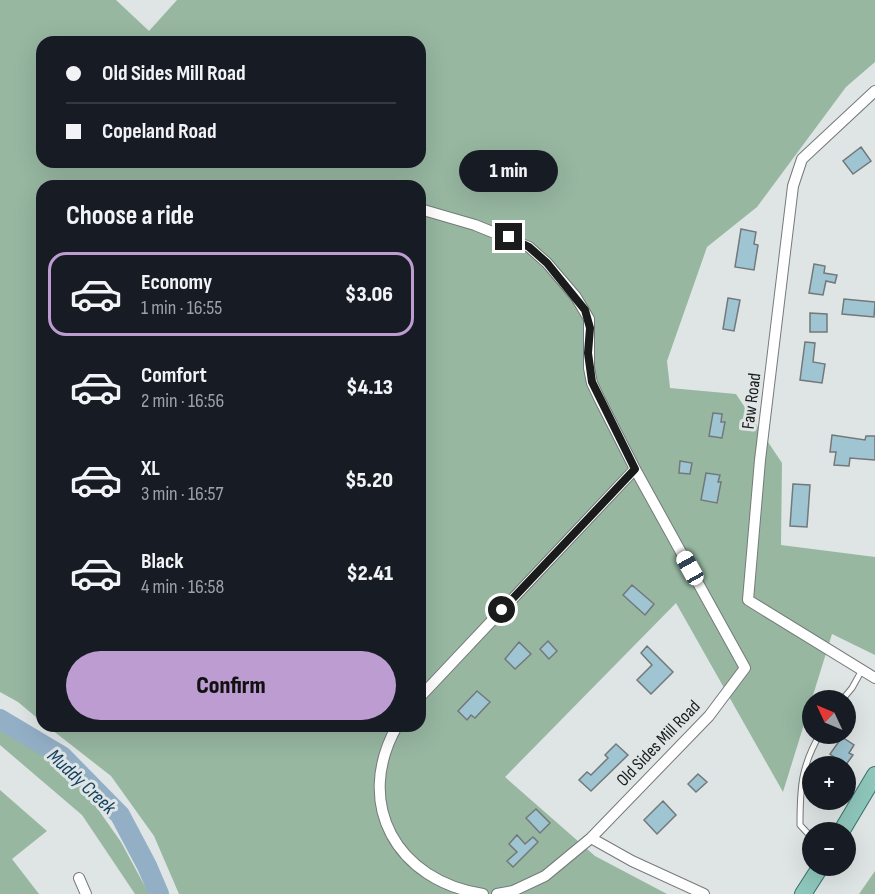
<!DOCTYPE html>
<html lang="en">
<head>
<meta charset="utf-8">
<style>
  :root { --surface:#171b24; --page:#20242c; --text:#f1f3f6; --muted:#9ea1a6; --line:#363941; --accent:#bc9cd1 }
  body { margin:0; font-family:"Sofia Sans Condensed",sans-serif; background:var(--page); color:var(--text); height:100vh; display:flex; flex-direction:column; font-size:22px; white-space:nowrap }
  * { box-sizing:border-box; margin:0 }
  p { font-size:20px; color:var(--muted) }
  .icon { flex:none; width:33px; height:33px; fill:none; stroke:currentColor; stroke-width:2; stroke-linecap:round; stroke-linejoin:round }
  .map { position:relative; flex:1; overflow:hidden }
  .side { position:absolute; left:36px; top:180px; width:390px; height:552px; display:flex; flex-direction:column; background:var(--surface); border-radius:18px; box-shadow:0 6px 24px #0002 }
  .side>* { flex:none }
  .banner { position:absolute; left:36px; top:36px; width:390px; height:132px; border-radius:18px; box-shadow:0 6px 24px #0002; display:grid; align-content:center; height:132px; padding:0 30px; background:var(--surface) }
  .needle { width:39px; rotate:314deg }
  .buttons { position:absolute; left:802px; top:690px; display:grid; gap:12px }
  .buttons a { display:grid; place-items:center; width:54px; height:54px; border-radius:50%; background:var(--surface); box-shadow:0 6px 24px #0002; font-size:30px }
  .end { position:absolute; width:27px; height:27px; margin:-14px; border:8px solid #1a1c1c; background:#fff; box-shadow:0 0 0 3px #fff }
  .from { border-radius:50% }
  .bubble { position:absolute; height:42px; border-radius:21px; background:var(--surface); box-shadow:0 6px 24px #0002; font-size:20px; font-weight:800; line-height:42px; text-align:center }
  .car { position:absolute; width:18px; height:36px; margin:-18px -9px; border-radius:8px; box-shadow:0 0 4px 2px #0007; background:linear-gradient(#fff 24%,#345 0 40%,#fff 0 76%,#345 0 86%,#fff 0) }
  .banner b { display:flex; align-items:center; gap:21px; height:57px; font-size:22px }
  .banner b+b { border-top:2px solid var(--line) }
  .banner i { width:15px; height:15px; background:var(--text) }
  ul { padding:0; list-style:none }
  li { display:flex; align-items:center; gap:18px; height:84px; margin:0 12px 9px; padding:0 18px; border:3px solid transparent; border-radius:18px }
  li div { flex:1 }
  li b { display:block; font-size:22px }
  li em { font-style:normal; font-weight:800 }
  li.active { border-color:var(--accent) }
  li>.icon { width:54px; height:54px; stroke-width:1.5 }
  h2 { padding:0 30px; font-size:27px; line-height:72px }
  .button { display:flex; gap:12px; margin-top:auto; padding:12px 30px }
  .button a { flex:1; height:69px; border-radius:36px; background:var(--accent); color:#111; font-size:24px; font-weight:800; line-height:69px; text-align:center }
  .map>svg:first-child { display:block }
  .forest { fill:#97b7a1; fill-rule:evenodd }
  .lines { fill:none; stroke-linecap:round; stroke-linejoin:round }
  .river { stroke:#93afc6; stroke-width:20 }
  .building { fill:#9fc5d3; stroke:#73787a; stroke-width:1.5 }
  .service-casing { stroke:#757a7a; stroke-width:7 }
  .minor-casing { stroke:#757a7a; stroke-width:12 }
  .primary-casing { stroke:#367367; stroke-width:18 }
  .service { stroke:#fff; stroke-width:5 }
  .minor { stroke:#fff; stroke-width:10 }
  .primary { stroke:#8fc7bc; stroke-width:16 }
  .route { stroke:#1a1c1c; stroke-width:8 }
  .labels { text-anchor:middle; stroke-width:6; stroke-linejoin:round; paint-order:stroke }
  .street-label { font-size:18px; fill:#1a1c1c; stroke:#dfe5e5 }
  .water-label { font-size:20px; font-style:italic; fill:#103e5f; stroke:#dfe5e5 }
</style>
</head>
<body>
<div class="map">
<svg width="875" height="894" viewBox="0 0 875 894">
  <rect width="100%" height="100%" fill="#dfe5e5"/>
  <path class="forest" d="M0 0H116L149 31 177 0H875V62L846 87 757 207 707 247 667 361 670 388 736 394 782 463 781 545 875 557V655L832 634 783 792 676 603 505 777 595 856 667 894H179L154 836 111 776 47 726H420V186H42V722L18 702 0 692ZM42 42H420V162H42Z
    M0 726 53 760 95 805 121 842 149 894H135L82 815 0 745Z
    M0 790 47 831 12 859 39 894H0Z
    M875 871V894H859Z"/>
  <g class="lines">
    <path class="river" d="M0 719 62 756 120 815 147 866 159 894"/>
  </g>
  <path class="building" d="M861 147 871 161 853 174 843 161Z
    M741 229 756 232 754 244 758 245 754 270 735 267Z
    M814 264 825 266 824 273 837 275 835 283 826 281 823 295 809 293Z
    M728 298 740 300 734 331 723 329Z
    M844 299 875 302 874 317 842 314Z
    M810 313 827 314V332H810Z
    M805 342 815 343 813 362 825 364 822 383 800 380Z
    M713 413 722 414 721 422H725L722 438 709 436Z
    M832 435 865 440 866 436H875V460L850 458 849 466 834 465 836 452H830Z
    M680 461 692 463 690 474 679 473Z
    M706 473 720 475 718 482H721L717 503 701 500Z
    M793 484 810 485 807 527 790 526Z
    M632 585 654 604 645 615 623 595Z
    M548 641 557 651 549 659 540 649Z
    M519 642 531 654 515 669 505 659Z
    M647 646 673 672 651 694 637 680 652 665 641 653Z
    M477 691 490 702 475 718 471 715 467 720 458 711Z
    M842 737 854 745 849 753 853 755 845 766H829L835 758 830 754Z
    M616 744 628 755 591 791 579 780 587 772 591 775 608 758 605 755Z
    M698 774 707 782 696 792 688 784Z
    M663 801 676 815 657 834 644 820Z
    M536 809 550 823 540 833 526 818Z
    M517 835 525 844 533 837 538 842 513 867 507 861 517 852 509 844Z"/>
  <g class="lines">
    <defs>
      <path id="service" d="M842 700 852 688 862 670
        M813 839 800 825C800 787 801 767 820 734"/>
      <path id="minor" d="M875 91 802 159 793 186 760 460 748 600 875 678
        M420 209 475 225 529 247 547 263 576 297 589 319V368L592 383 600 400 635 469 745 668 709 716 591 838 545 876 513 891 497 894
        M420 697 635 469
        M397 726C353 804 397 881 483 894
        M591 838 632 861 704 894
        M79 878 86 894"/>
      <path id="primary" d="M841 832 875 775
        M803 894 821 866"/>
    </defs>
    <use href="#service" class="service-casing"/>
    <use href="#minor" class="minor-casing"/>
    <use href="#primary" class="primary-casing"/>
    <use href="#service" class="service"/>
    <use href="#minor" class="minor"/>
    <use href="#primary" class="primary"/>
  </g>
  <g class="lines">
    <path class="route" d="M502 610 635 469 592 382 588 353 590 328 585 310 547 263 529 247 509 237"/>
  </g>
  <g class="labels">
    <g class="street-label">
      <text transform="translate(751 401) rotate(-83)" y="6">Faw Road</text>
      <text transform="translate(658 743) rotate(-46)" y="6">Old Sides Mill Road</text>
    </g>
    <g class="water-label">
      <text transform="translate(82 781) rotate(43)" y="7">Muddy Creek</text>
    </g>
  </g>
</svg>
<div class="buttons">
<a><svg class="needle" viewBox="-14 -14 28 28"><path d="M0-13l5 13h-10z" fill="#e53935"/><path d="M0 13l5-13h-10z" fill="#9ea1a6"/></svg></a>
<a>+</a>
<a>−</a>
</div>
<i class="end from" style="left:502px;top:610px"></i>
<i class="end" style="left:509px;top:237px"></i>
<div class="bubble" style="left:459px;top:150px;width:99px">1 min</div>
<i class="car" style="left:690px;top:568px;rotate:331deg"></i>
<div class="banner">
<b><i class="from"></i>Old Sides Mill Road</b>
<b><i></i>Copeland Road</b>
</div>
<section class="side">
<h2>Choose a ride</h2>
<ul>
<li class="active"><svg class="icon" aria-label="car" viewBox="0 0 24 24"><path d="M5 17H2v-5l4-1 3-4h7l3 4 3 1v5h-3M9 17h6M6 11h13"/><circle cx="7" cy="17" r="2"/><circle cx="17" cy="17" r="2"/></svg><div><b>Economy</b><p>1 min · 16:55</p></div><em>$3.06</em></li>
<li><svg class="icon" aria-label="car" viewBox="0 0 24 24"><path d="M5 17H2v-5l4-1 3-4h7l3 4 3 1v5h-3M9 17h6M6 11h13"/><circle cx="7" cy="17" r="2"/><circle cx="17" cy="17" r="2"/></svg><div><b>Comfort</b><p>2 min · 16:56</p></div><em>$4.13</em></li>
<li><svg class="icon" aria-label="car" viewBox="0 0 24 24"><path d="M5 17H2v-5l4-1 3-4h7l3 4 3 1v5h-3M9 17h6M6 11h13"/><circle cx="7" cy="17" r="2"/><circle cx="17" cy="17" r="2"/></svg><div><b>XL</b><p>3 min · 16:57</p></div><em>$5.20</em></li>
<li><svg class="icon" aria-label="car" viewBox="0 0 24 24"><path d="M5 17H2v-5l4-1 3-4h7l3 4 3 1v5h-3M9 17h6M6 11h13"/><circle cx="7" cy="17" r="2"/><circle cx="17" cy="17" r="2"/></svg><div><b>Black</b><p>4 min · 16:58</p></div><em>$2.41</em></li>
</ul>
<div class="button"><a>Confirm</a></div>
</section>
</div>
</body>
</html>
